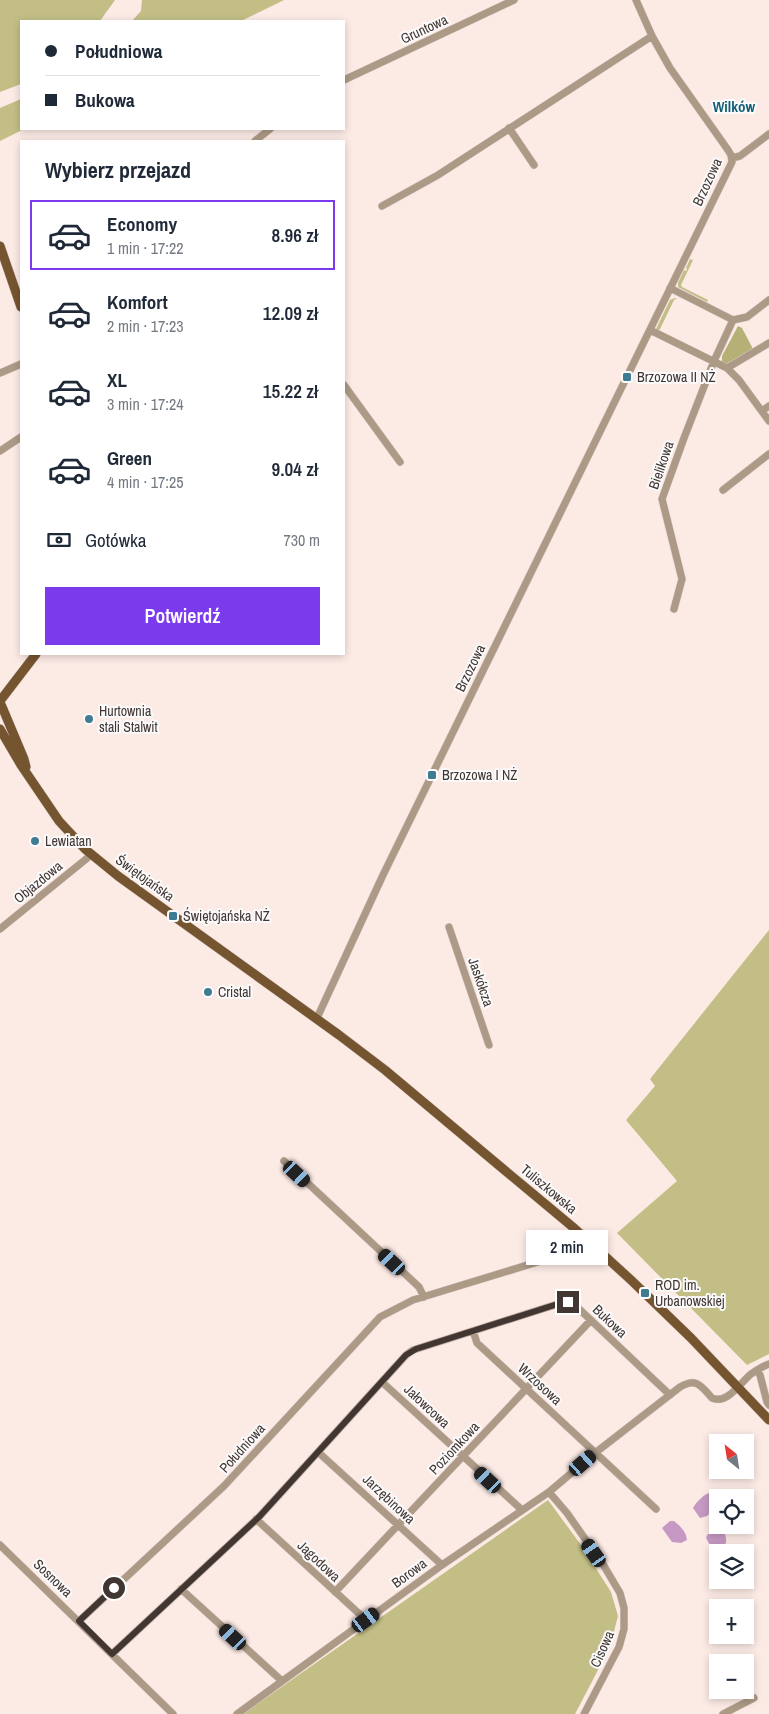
<!DOCTYPE html>
<html lang="pl">
<head>
<meta charset="utf-8">
<style>
  :root { --surface:#fff; --page:#f2f2f3; --text:#1f2937; --muted:#747a83; --line:#e0e1e3; --accent:#7c3aed }
  body { margin:0; font-family:"Archivo Narrow",sans-serif; background:var(--page); color:var(--text); height:100vh; display:flex; flex-direction:column; font-size:19px; white-space:nowrap }
  * { box-sizing:border-box; margin:0 }
  p { font-size:16px; color:var(--muted) }
  .icon { flex:none; width:28px; height:28px; fill:none; stroke:currentColor; stroke-width:2; stroke-linecap:round; stroke-linejoin:round }
  .map { position:relative; flex:1; overflow:hidden }
  .panel { position:absolute; left:20px; top:140px; width:325px; height:515px; display:flex; flex-direction:column; background:var(--surface); border-radius:0px; box-shadow:0 2px 8px #0003 }
  .panel>* { flex:none }
  .guide { position:absolute; left:20px; top:20px; width:325px; height:110px; border-radius:0px; box-shadow:0 2px 8px #0003; display:grid; align-content:center; height:110px; padding:0 25px; background:var(--surface) }
  .needle { width:32px; rotate:330deg }
  .controls { position:absolute; left:709px; top:1434px; display:grid; gap:10px }
  .controls a { display:grid; place-items:center; width:45px; height:45px; border-radius:0px; background:var(--surface); box-shadow:0 2px 8px #0003; font-size:25px }
  .end { position:absolute; width:22px; height:22px; margin:-11px; border:6px solid #423633; background:#fff; box-shadow:0 0 0 2px #fff }
  .from { border-radius:50% }
  .bubble { position:absolute; height:35px; border-radius:0px; background:var(--surface); box-shadow:0 2px 8px #0003; font-size:16px; font-weight:600; line-height:35px; text-align:center }
  .car { position:absolute; width:15px; height:30px; margin:-15px -8px; border-radius:6px; box-shadow:0 0 4px 1px #0007; background:linear-gradient(#222 24%,#8ab4d8 0 40%,#222 0 76%,#8ab4d8 0 86%,#222 0) }
  .guide b { display:flex; align-items:center; gap:18px; height:48px; font-size:19px }
  .guide b+b { border-top:1px solid var(--line) }
  .guide i { width:12px; height:12px; background:var(--text) }
  ul { padding:0; list-style:none }
  li { display:flex; align-items:center; gap:15px; height:70px; margin:0 10px 8px; padding:0 15px; border:2px solid transparent; border-radius:0px }
  li div { flex:1 }
  li b { display:block; font-size:19px }
  li em { font-style:normal; font-weight:600 }
  li.active { border-color:var(--accent) }
  li>.icon { width:45px; height:45px; stroke-width:1.5 }
  h2 { padding:0 25px; font-size:22px; line-height:60px }
  .pay { display:flex; align-items:center; gap:12px; height:55px; padding:0 25px; font-size:19px }
  .pay p { margin-inline-start:auto }
  .action { display:flex; gap:10px; margin-top:auto; padding:10px 25px }
  .action a { flex:1; height:58px; border-radius:0px; background:var(--accent); color:#fff; font-size:20px; font-weight:600; line-height:58px; text-align:center }
  .map>svg:first-child { display:block }
  .green { fill:#c2be85 }
  .forest { fill:#b5b076 }
  .water { fill:#c599c3 }
  .lines { fill:none; stroke-linecap:round; stroke-linejoin:round }
  .minor-casing { stroke:#d7c6c1; stroke-width:8 }
  .major-casing { stroke:#d7c6c1; stroke-width:10 }
  .minor { stroke:#ac9a86; stroke-width:7 }
  .major { stroke:#745530; stroke-width:9 }
  .route { stroke:#423633; stroke-width:6 }
  .poi-dot { fill:#3f7b93; stroke:#fbfbfb; stroke-width:2 }
  .labels { text-anchor:middle; stroke-width:4; stroke-linejoin:round; paint-order:stroke }
  .street-label { font-size:14px; fill:#423633; stroke:#fbfbfb }
  .poi-label { font-size:14px; fill:#423633; stroke:#fbfbfb; text-anchor:start }
  .neighbourhood-label { font-size:15px; font-weight:bold; fill:#125f78; stroke:#fbfbfb }
</style>
</head>
<body>
<div class="map">
<svg width="769" height="1714" viewBox="0 0 769 1714">
  <rect width="100%" height="100%" fill="#fceae5"/>
  <path class="green" d="M0 0H115L100 21H21V84L0 92Z
    M142 0H284L241 21H132L141 11Z
    M21 99V129H24L0 141V108Z
    M690 259 693 260 681 285 682 287 708 300 707 302 678 287V283L684 270 686 271 687 269 686 268Z
    M675 298H677L674 300 659 331 656 329 670 300Z
    M769 930V1354L747 1365 617 1233 677 1181 626 1120 655 1086 650 1079Z
    M548 1500 581 1545 611 1592 618 1616 610 1647 575 1714H243Z"/>
  <path class="forest" d="M738 326 742 328 753 349 726 364 722 362V356Z"/>
  <path class="water" d="M712 1492 717 1499V1506L707 1516 700 1518 693 1508C697 1501 704 1494 712 1492Z
    M670 1521H674C680 1526 686 1531 687 1540L681 1543 672 1542 662 1528Z
    M718 1527H721C729 1538 729 1550 712 1549L706 1538 707 1535Z"/>
  <g class="lines">
    <defs>
      <path id="minor" d="M344 80 514 0
        M509 128 534 165
        M255 141 270 129
        M732 158 740 156 769 134
        M382 206 438 175 652 36
        M670 288 733 320 747 317 769 300
        M650 330 727 368 739 380 769 421
        M727 368 769 343
        M0 373 21 364
        M344 385 400 462
        M762 411 769 406
        M0 451 21 437
        M723 490 769 454
        M674 609 682 579 662 499 684 438 714 361 733 320
        M449 927 489 1045
        M0 929 91 855
        M317 1018 383 875 732 162 731 155 728 150 670 68 652 36 636 0
        M284 1161 419 1287 424 1297
        M473 1331 477 1343 656 1509
        M757 1370 760 1375 767 1402 769 1405
        M382 1382 522 1510
        M318 1452 442 1565
        M549 1492 567 1513 604 1566 620 1593 624 1608V1629L619 1647 584 1714
        M256 1519 366 1620
        M0 1545 173 1714
        M181 1589 282 1681
        M335 1592 591 1320
        M79 1621 224 1486 380 1317 413 1300 544 1260
        M112 1654 259 1517 406 1355 413 1350 564 1302 573 1304 577 1307 670 1395
        M237 1714 442 1565 549 1492 595 1453 680 1387C697 1377 701 1386 712 1398 727 1405 740 1383 751 1374 757 1370 763 1366 769 1364
        M723 1714 754 1698"/>
      <path id="major" d="M0 246 21 307
        M0 701 36 654
        M0 702 24 759 26 767
        M0 729 21 765 59 821 85 849 118 876 339 1035 385 1070 502 1168 574 1228 631 1280 691 1338 769 1420"/>
    </defs>
    <use href="#minor" class="minor-casing"/>
    <use href="#major" class="major-casing"/>
    <use href="#minor" class="minor"/>
    <use href="#major" class="major"/>
  </g>
  <g class="lines">
    <path class="route" d="M114 1588 79 1621 112 1654 259 1517 406 1355 416 1349 564 1302H568"/>
  </g>
  <g class="poi-dot">
    <rect x="622" y="372" width="10" height="10" rx="2.5"/>
    <circle cx="89" cy="719" r="5"/>
    <rect x="427" y="770" width="10" height="10" rx="2.5"/>
    <circle cx="35" cy="841" r="5"/>
    <rect x="168" y="911" width="10" height="10" rx="2.5"/>
    <circle cx="208" cy="992" r="5"/>
    <rect x="640" y="1288" width="10" height="10" rx="2.5"/>
  </g>
  <g class="labels">
    <g class="street-label">
      <text transform="translate(424 29) rotate(-25)" y="5">Gruntowa</text>
      <text transform="translate(707 182) rotate(-65)" y="5">Brzozowa</text>
      <text transform="translate(661 465) rotate(-71)" y="5">Bielikowa</text>
      <text transform="translate(470 668) rotate(-64)" y="5">Brzozowa</text>
      <text transform="translate(145 878) rotate(36)" y="5">Świętojańska</text>
      <text transform="translate(38 882) rotate(-39)" y="5">Objazdowa</text>
      <text transform="translate(481 982) rotate(71)" y="5">Jaskółcza</text>
      <text transform="translate(549 1189) rotate(40)" y="5">Tuliszkowska</text>
      <text transform="translate(610 1321) rotate(43)" y="5">Bukowa</text>
      <text transform="translate(540 1384) rotate(43)" y="5">Wrzosowa</text>
      <text transform="translate(427 1406) rotate(43)" y="5">Jałowcowa</text>
      <text transform="translate(242 1448) rotate(-48)" y="5">Południowa</text>
      <text transform="translate(454 1448) rotate(-47)" y="5">Poziomkowa</text>
      <text transform="translate(389 1499) rotate(43)" y="5">Jarzębinowa</text>
      <text transform="translate(319 1561) rotate(43)" y="5">Jagodowa</text>
      <text transform="translate(409 1573) rotate(-36)" y="5">Borowa</text>
      <text transform="translate(53 1578) rotate(44)" y="5">Sosnowa</text>
      <text transform="translate(602 1649) rotate(-66)" y="5">Cisowa</text>
    </g>
    <g class="poi-label">
      <text x="637" y="382">Brzozowa II NŻ</text>
      <text x="99" y="716">Hurtownia<tspan x="99" dy="16">stali Stalwit</tspan></text>
      <text x="442" y="780">Brzozowa I NŻ</text>
      <text x="45" y="846">Lewiatan</text>
      <text x="183" y="921">Świętojańska NŻ</text>
      <text x="218" y="997">Cristal</text>
      <text x="655" y="1290">ROD im.<tspan x="655" dy="16">Urbanowskiej</tspan></text>
    </g>
    <g class="neighbourhood-label">
      <text x="734" y="112">Wilków</text>
    </g>
  </g>
</svg>
<div class="controls">
<a><svg class="needle" viewBox="-14 -14 28 28"><path d="M0-13l5 13h-10z" fill="#e53935"/><path d="M0 13l5-13h-10z" fill="#747a83"/></svg></a>
<a><svg class="icon" aria-label="locate" viewBox="0 0 24 24"><circle cx="12" cy="12" r="6"/><path d="M12 2v4M12 18v4M2 12h4M18 12h4"/></svg></a>
<a><svg class="icon" aria-label="layers" viewBox="0 0 24 24"><path d="M12 4l9 5-9 5-9-5zM3 14l9 5 9-5"/></svg></a>
<a>+</a>
<a>−</a>
</div>
<i class="end from" style="left:114px;top:1588px"></i>
<i class="end" style="left:568px;top:1302px"></i>
<div class="bubble" style="left:526px;top:1230px;width:82px">2 min</div>
<i class="car" style="left:297px;top:1174px;rotate:133deg"></i>
<i class="car" style="left:392px;top:1262px;rotate:313deg"></i>
<i class="car" style="left:583px;top:1463px;rotate:49deg"></i>
<i class="car" style="left:488px;top:1480px;rotate:313deg"></i>
<i class="car" style="left:594px;top:1553px;rotate:325deg"></i>
<i class="car" style="left:366px;top:1620px;rotate:54deg"></i>
<i class="car" style="left:233px;top:1637px;rotate:313deg"></i>
<div class="guide">
<b><i class="from"></i>Południowa</b>
<b><i></i>Bukowa</b>
</div>
<section class="panel">
<h2>Wybierz przejazd</h2>
<ul>
<li class="active"><svg class="icon" aria-label="car" viewBox="0 0 24 24"><path d="M5 17H2v-5l4-1 3-4h7l3 4 3 1v5h-3M9 17h6M6 11h13"/><circle cx="7" cy="17" r="2"/><circle cx="17" cy="17" r="2"/></svg><div><b>Economy</b><p>1 min · 17:22</p></div><em>8.96 zł</em></li>
<li><svg class="icon" aria-label="car" viewBox="0 0 24 24"><path d="M5 17H2v-5l4-1 3-4h7l3 4 3 1v5h-3M9 17h6M6 11h13"/><circle cx="7" cy="17" r="2"/><circle cx="17" cy="17" r="2"/></svg><div><b>Komfort</b><p>2 min · 17:23</p></div><em>12.09 zł</em></li>
<li><svg class="icon" aria-label="car" viewBox="0 0 24 24"><path d="M5 17H2v-5l4-1 3-4h7l3 4 3 1v5h-3M9 17h6M6 11h13"/><circle cx="7" cy="17" r="2"/><circle cx="17" cy="17" r="2"/></svg><div><b>XL</b><p>3 min · 17:24</p></div><em>15.22 zł</em></li>
<li><svg class="icon" aria-label="car" viewBox="0 0 24 24"><path d="M5 17H2v-5l4-1 3-4h7l3 4 3 1v5h-3M9 17h6M6 11h13"/><circle cx="7" cy="17" r="2"/><circle cx="17" cy="17" r="2"/></svg><div><b>Green</b><p>4 min · 17:25</p></div><em>9.04 zł</em></li>
</ul>
<div class="pay"><svg class="icon" aria-label="cash" viewBox="0 0 24 24"><path d="M3 7h18v10H3z"/><circle cx="12" cy="12" r="2"/></svg>Gotówka<p>730 m</p></div>
<div class="action"><a>Potwierdź</a></div>
</section>
</div>
</body>
</html>
